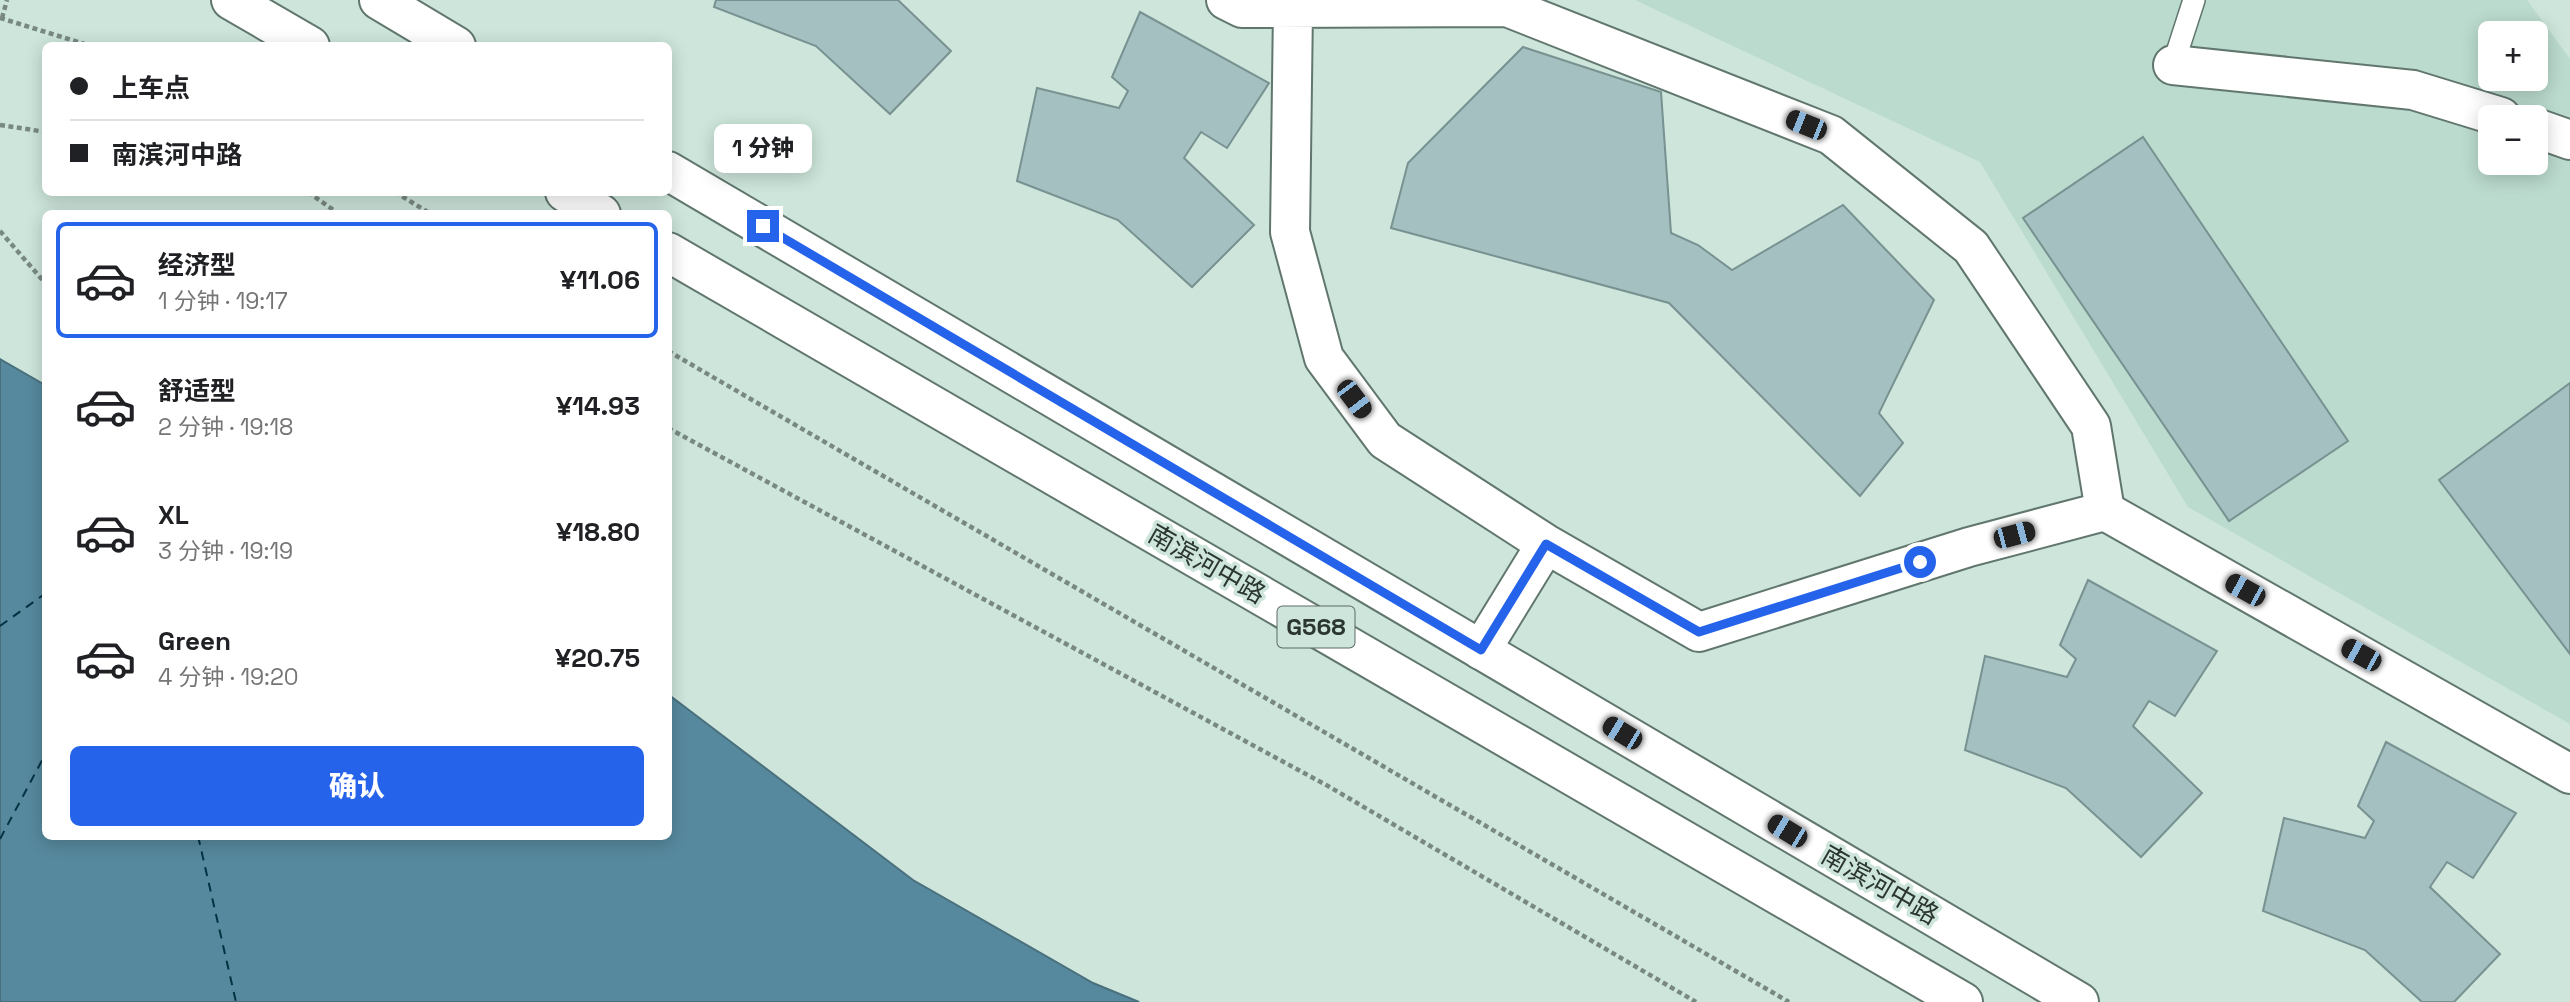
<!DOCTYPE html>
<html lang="zh">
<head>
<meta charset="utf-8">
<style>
  :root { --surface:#fff; --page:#f2f2f2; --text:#202124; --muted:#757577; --line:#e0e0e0; --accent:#2563eb }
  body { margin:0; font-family:"Space Grotesk","Noto Sans SC",sans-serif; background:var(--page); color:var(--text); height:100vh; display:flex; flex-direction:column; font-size:26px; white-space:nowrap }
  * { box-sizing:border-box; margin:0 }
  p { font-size:23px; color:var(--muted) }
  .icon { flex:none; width:38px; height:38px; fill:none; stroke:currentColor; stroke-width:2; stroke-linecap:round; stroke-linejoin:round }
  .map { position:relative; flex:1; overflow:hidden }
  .drawer { position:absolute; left:42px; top:210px; width:630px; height:630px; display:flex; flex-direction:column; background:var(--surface); border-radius:10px; box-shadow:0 4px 18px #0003 }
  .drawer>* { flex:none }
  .banner { position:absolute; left:42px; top:42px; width:630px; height:154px; border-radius:10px; box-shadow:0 4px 18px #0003; display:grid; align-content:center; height:154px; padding:0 28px; background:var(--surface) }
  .buttons { position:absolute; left:2478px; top:21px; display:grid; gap:14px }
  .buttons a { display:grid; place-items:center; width:70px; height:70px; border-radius:10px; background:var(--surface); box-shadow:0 4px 18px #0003; font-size:35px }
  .end { position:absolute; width:32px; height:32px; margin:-16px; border:9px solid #2563eb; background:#fff; box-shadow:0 0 0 4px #fff }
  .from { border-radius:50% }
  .bubble { position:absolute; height:49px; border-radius:10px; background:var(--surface); box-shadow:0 4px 18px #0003; font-size:23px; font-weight:800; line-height:49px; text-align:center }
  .car { position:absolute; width:21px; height:42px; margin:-21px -10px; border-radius:9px; box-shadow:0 0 5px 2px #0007; background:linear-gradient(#222 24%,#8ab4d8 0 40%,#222 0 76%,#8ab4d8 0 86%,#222 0) }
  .banner b { display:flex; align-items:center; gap:24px; height:66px; font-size:26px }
  .banner b+b { border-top:2px solid var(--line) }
  .banner i { width:18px; height:18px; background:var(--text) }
  ul { padding:12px 0 0; list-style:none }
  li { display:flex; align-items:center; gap:21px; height:116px; margin:0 14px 10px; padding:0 14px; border:4px solid transparent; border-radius:10px }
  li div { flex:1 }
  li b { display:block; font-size:26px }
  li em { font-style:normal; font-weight:800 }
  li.current { border-color:var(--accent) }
  li>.icon { width:63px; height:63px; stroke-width:1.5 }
  .cta { display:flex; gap:14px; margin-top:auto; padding:14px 28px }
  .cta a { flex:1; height:80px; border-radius:10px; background:var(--accent); color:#fff; font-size:28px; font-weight:800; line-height:80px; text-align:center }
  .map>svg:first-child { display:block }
  .built { fill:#bbdbce; fill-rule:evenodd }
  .water { fill:#57899e; stroke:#4a707d; stroke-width:2 }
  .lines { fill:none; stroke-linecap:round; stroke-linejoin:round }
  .ferry { stroke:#033343; stroke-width:2; stroke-dasharray:9 7; stroke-linecap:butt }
  .building { fill:#a5c0c0; stroke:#789191; stroke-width:2 }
  .lane-casing { stroke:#61776e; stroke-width:24 }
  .street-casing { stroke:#61776e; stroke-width:42 }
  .highway-casing { stroke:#61776e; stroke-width:42 }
  .path { stroke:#798982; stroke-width:4.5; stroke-dasharray:5 3.5; stroke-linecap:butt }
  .lane { stroke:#fff; stroke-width:21 }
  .street { stroke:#fff; stroke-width:38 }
  .highway { stroke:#fff; stroke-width:38 }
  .route { stroke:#2563eb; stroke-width:9 }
  .labels { text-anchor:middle; stroke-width:7; stroke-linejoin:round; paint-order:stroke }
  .shield { fill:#cde5da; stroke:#5c6a64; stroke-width:2 }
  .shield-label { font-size:24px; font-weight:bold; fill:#2b3531 }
  .street-label { font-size:26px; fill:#2b3531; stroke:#cde5da }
</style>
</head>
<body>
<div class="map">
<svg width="2570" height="1002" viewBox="0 0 2570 1002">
  <rect width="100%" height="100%" fill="#cde5da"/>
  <path class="built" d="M1635 0H2527L2570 59V724L2188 507 1980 162ZM2490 33H2536V79H2490ZM2490 117H2536V163H2490Z"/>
  <path class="water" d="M0 359 45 385 46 836H668L669 695 913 880 1093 983 1139 1002H0Z"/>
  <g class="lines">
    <path class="ferry" d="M0 626 46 593
      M198 836 236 1002
      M0 839 46 753"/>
  </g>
  <path class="building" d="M716 0H898L951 51 890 114 816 46 714 7Z
    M1140 12 1269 83 1227 148 1201 132 1184 158 1254 225 1192 287 1118 220 1017 181 1037 88 1119 108 1128 91 1112 77Z
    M1523 47 1661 92 1671 233 1698 245 1732 270 1843 205 1934 300 1879 413 1903 443 1860 496 1669 303 1391 228 1408 163Z
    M2143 137 2348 441 2229 521 2023 218Z
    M2570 383V654L2439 480Z
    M2088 580 2217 651 2175 716 2149 701 2133 726 2202 793 2141 857 2066 788 1965 750 1985 656 2067 677 2076 659 2060 645Z
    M2386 742 2516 813 2473 878 2447 862 2430 887 2500 954 2454 1002H2422L2365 950 2263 911 2284 818 2365 838 2374 821 2358 806Z"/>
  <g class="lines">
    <defs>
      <path id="lane" d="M2173 65 2194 0"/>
      <path id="street" d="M1226 0 1242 8 1507 7 1831 135 1971 247 2091 426 2105 511 2570 774
        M1293 8 1290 232 1324 358 1385 440 1546 544 1699 632 1969 547 2105 511
        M2173 65 2413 90 2501 117
        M2536 128 2570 140
        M1481 650 1546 544"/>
      <path id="highway" d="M231 0 310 46
        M379 0 456 46
        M668 171 2079 1002
        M565 192 601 214
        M668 252 1963 1002"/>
    </defs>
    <use href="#lane" class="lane-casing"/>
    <use href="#street" class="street-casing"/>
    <use href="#highway" class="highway-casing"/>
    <path class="path" d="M0 18 91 46
      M2 18 7 0
      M0 125 46 132
      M308 192 339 214
      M395 192 431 214
      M0 231 46 284
      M668 351 1789 1002
      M668 428 1328 786 1696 1002"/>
    <use href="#lane" class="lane"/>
    <use href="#street" class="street"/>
    <use href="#highway" class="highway"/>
  </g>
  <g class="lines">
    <path class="route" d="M763 226 1481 650 1546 544 1699 632 1920 562"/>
  </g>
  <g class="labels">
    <rect class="shield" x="1277.5" y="606.5" width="77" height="41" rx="5"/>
    <g class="shield-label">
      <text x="1316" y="635">G568</text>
    </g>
    <g class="street-label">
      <text transform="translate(1207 564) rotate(30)" y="9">南滨河中路</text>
      <text transform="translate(1880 885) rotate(30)" y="9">南滨河中路</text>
    </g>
  </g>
</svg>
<div class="buttons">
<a>+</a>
<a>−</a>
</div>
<i class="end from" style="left:1920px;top:562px"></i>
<i class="end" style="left:763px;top:226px"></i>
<div class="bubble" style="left:714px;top:124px;width:98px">1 分钟</div>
<i class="car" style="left:1806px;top:125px;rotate:292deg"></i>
<i class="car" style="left:1354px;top:399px;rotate:143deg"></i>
<i class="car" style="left:2014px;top:535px;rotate:75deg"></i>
<i class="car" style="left:2245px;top:590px;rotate:299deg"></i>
<i class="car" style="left:2361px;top:655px;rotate:299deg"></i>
<i class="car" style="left:1622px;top:733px;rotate:301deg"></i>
<i class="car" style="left:1787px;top:831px;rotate:301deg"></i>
<div class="banner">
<b><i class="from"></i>上车点</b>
<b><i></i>南滨河中路</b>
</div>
<section class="drawer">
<ul>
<li class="current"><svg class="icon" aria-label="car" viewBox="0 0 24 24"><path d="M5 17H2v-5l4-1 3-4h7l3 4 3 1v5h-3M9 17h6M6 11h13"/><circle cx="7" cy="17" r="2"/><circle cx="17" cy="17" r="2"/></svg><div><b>经济型</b><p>1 分钟 · 19:17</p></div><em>¥11.06</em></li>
<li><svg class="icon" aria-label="car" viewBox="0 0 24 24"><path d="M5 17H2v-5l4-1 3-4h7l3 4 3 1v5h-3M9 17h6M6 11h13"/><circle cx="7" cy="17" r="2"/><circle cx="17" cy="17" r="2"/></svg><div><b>舒适型</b><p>2 分钟 · 19:18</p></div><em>¥14.93</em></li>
<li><svg class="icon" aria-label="car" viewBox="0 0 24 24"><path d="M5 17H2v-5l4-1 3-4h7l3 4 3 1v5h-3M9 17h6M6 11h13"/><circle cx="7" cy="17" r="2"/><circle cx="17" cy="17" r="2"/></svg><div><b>XL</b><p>3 分钟 · 19:19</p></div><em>¥18.80</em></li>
<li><svg class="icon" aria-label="car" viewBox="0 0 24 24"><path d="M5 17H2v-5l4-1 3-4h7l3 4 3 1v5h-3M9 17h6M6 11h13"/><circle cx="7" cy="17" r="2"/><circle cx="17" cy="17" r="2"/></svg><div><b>Green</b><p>4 分钟 · 19:20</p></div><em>¥20.75</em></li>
</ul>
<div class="cta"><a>确认</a></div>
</section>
</div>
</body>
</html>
